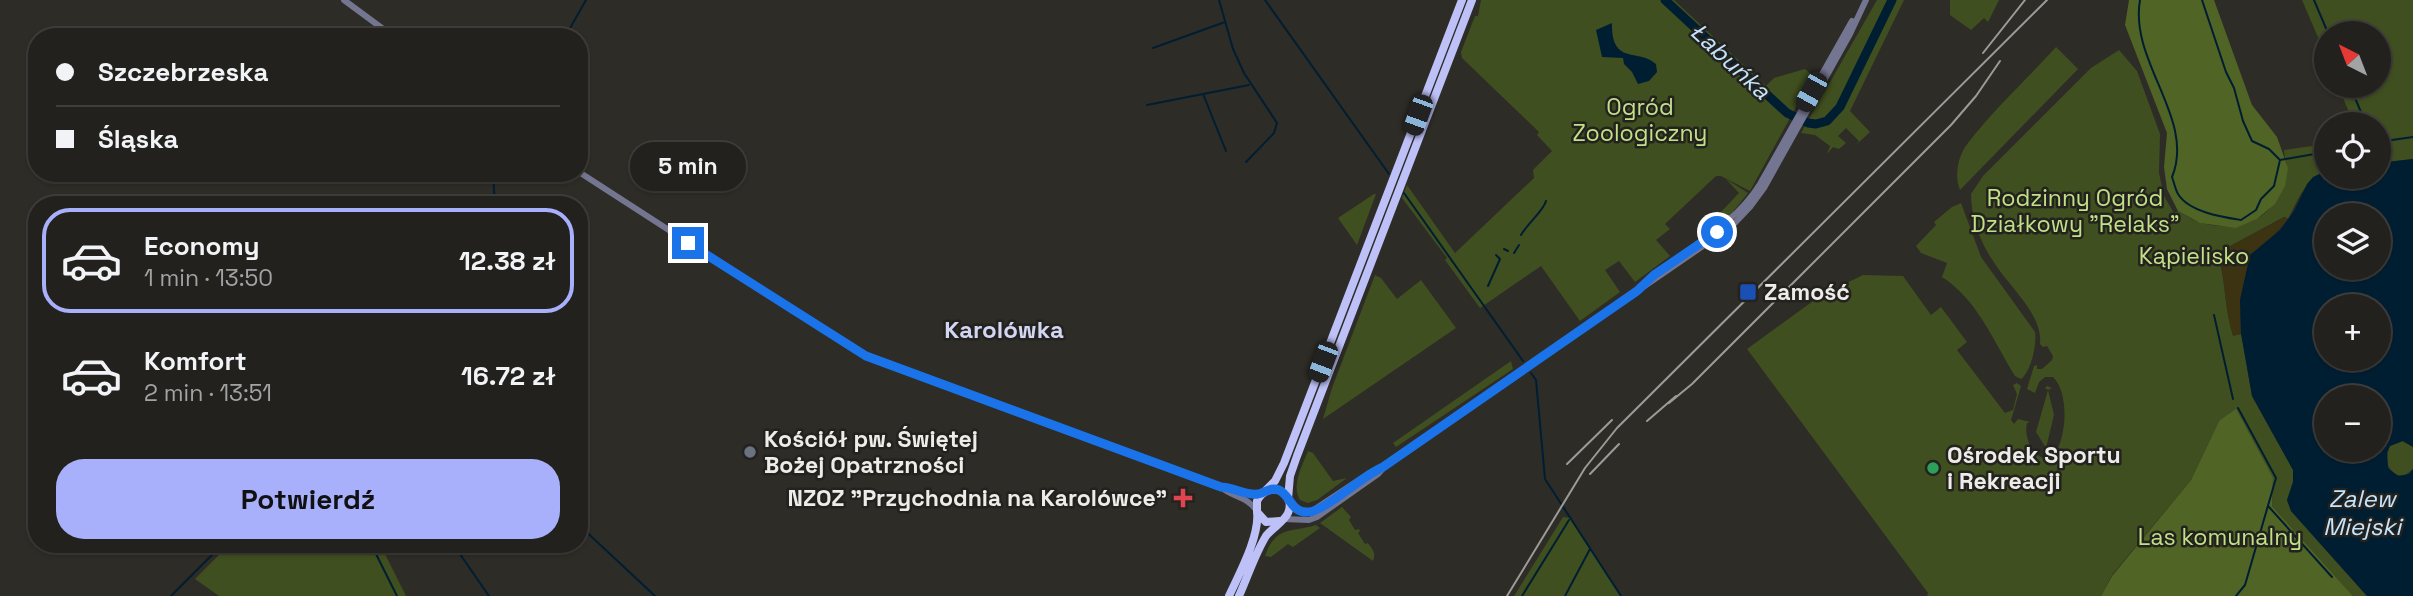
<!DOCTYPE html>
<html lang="pl">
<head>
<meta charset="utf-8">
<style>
  :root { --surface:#22211d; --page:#2a2926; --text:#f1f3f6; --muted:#a2a3a4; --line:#3f3e3b; --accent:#a8b0fc }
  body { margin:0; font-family:"Space Grotesk",sans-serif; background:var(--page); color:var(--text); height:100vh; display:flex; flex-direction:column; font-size:26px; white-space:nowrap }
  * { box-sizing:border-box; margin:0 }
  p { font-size:23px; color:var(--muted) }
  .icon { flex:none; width:38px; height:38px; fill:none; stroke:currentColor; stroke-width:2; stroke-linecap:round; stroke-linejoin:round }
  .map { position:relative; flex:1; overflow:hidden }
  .side { position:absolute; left:28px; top:196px; width:560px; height:357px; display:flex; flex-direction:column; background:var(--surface); border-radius:28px; box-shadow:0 2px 5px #0004,0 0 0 2px var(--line) }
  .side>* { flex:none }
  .hud { position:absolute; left:28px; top:28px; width:560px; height:154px; border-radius:28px; box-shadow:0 2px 5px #0004,0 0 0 2px var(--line); display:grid; align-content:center; height:154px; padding:0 28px; background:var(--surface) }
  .needle { width:46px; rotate:318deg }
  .buttons { position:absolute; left:2314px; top:21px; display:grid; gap:14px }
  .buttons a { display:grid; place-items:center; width:77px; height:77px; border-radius:50%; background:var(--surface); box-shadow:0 2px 5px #0004,0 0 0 2px var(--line); font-size:35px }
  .end { position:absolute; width:32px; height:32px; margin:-16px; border:9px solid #1a73e8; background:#fff; box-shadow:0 0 0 4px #fff }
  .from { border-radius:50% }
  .bubble { position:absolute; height:49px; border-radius:24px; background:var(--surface); box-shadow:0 2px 5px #0004,0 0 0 2px var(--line); font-size:23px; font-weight:800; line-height:49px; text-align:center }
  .car { position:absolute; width:21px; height:42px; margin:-21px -10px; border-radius:9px; box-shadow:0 0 5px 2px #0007; background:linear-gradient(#222 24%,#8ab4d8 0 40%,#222 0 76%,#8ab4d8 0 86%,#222 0) }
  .hud b { display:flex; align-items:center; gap:24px; height:66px; font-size:26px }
  .hud b+b { border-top:2px solid var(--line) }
  .hud i { width:18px; height:18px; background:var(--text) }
  ul { padding:12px 0 0; list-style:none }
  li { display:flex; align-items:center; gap:21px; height:105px; margin:0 14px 10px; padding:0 14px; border:4px solid transparent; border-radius:28px }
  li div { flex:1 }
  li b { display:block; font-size:26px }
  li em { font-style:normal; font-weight:800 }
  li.current { border-color:var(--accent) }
  li>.icon { width:63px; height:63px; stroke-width:1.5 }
  .action { display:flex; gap:14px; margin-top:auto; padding:14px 28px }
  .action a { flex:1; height:80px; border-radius:28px; background:var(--accent); color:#111; font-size:28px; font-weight:800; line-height:80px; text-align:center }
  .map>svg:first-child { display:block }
  .green { fill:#404f1f }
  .forest { fill:#506425 }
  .sand { fill:#3b3312 }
  .water { fill:#001e32; fill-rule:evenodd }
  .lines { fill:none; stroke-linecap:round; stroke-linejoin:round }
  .stream { stroke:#001e32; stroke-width:2 }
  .river { stroke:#001e32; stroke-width:9 }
  .tertiary { stroke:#747691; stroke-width:6 }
  .primary { stroke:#bdc1f8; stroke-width:8 }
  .rail { stroke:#9c9b98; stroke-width:2 }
  .route { stroke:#1a73e8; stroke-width:9 }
  .transit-dot { fill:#1a4fb4; stroke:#23221e; stroke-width:2.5 }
  .worship-dot { fill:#6b7280; stroke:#23221e; stroke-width:2.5 }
  .leisure-dot { fill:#2e9e5b; stroke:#23221e; stroke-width:2.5 }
  .health-dot { fill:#e0444e; stroke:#23221e; stroke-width:2.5 }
  .labels { text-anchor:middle; stroke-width:5; stroke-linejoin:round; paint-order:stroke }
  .park-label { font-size:23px; fill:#c1e186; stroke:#23221e }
  .poi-label { font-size:23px; font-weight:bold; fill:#edece9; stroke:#23221e; text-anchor:start }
  .water-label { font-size:24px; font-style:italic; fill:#c3e5fd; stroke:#23221e }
  .neighbourhood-label { font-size:24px; font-weight:bold; fill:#d2d6f3; stroke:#23221e }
</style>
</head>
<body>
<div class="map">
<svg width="2413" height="596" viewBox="0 0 2413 596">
  <rect width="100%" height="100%" fill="#2d2c27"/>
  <path class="green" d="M1481 0H1674L1766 86 1774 78 1805 69 1813 76 1750 191 1721 176H1716L1665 224 1670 229 1656 240 1670 256 1635 282 1619 261 1605 270 1620 292 1580 321 1541 266 1480 308 1445 260 1447 258 1402 198 1407 185 1455 253 1534 178 1533 170 1552 151 1537 135 1539 132 1462 58 1461 52 1475 16H1478Z
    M1877 0H1904L1850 111 1870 132 1857 144 1859 141 1846 128 1838 136 1846 143 1839 149 1833 147 1827 154 1830 146 1815 135 1801 133Z
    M1950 0H1999L1988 22 1984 18 1971 30 1950 15Z
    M2302 0H2413V159L2378 163V124H2354L2338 86H2378V33H2326V56Z
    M2056 47 2078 69 1960 190C1954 176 1958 155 1968 143 1994 109 2027 79 2056 47Z
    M2119 50 2137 71 2160 134 2159 173 2164 196 2174 213 2178 211C2185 215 2194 221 2202 223 2246 234 2278 217 2287 171 2288 165 2284 157 2284 150L2326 144V171C2306 178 2298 200 2289 217L2288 219 2284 217 2221 251C2218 262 2222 267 2223 278 2226 298 2227 316 2233 335L2241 334 2242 337 2252 396 2293 470V482L2287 500 2291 511 2367 596H2353L2272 506 2273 478 2219 421 2191 480 2112 575 2101 596H1927L1928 593 1747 349 1820 296 1863 275 1903 276 1931 315 1941 307 1967 342 1957 350 2005 413 2013 410 2017 394 2013 385 2017 383 2021 386 2011 420 2014 424 2018 419 2030 422 2027 423C2023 438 2035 463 2052 458 2067 440 2070 394 2053 377H2045L2039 382 2035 393 2027 389 2034 366 2037 365V369H2042L2052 360 2053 356 2047 346 2043 347 2040 344C2043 314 2009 287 1993 261 1980 242 1971 217 1971 194L1983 176 2091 68Z
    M1726 179 1748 193 1732 213 1713 229 1708 222 1713 214 1716 217 1739 193Z
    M1374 194H1376L1357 245 1338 218Z
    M1961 203 1981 257 2035 332C2037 345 2031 371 2021 379L2015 376C1994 342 1977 299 1942 277L1947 263 1921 253 1916 246 1936 225 1934 222 1952 207Z
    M1375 275 1381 278 1397 299 1421 280 1456 328 1323 419 1332 388Z
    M1511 361 1513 369 1396 447 1393 443Z
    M2047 386 2052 388 2048 390 2054 415 2046 448 2036 432 2048 390 2045 388Z
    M2402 441 2413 447V469L2404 476C2387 475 2384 460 2390 446Z
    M1308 451 1313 453 1333 481 1347 478 1317 500 1308 503 1300 500C1291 486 1302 466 1308 451Z
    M1342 507 1351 517 1349 520 1355 530 1359 529 1360 531 1358 533 1365 544 1368 543C1373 550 1376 553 1373 561L1320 523Z
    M1563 517 1570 518 1621 596H1514Z
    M1316 525 1320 528 1293 547 1288 544 1271 557 1265 556C1276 525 1291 533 1316 525Z
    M230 544H380L406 596H219L195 579Z"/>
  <path class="forest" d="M2129 0H2214L2252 105 2277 137 2288 168 2285 186 2275 204 2257 219 2236 228 2200 223 2178 211 2167 189 2164 167 2167 133 2125 25Z
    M2236 409 2273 478 2272 506 2353 596H2101L2112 576 2191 480 2219 421Z"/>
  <path class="sand" d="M2285 217 2288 219 2269 241 2250 255 2240 300 2241 334 2233 336C2226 313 2225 291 2222 267H2220L2221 251Z"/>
  <path class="water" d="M1612 23C1611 66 1639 48 1656 64L1657 72 1649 81 1638 84 1632 72 1624 64 1623 58 1602 57 1596 30Z
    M2413 159V447L2403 441 2390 446 2387 452 2388 468 2398 476 2409 474 2413 469V596H2367L2291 511 2287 500 2293 482V470L2252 396 2241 334 2240 300 2250 255 2280 230 2294 211 2307 184 2313 177 2326 171V177H2378V163ZM2378 215V268H2326V215ZM2378 306V359H2326V306ZM2378 397V450H2326V397Z"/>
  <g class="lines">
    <path class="stream" d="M1219 0 1233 49 1244 73 1277 123 1274 133 1246 162
      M1265 0 1389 174
      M2140 0C2129 62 2196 119 2172 177 2174 182 2175 189 2178 194 2189 212 2222 217 2241 220L2256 210 2261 199 2274 186 2280 160 2269 149 2252 141 2243 121 2234 88 2226 72 2202 0
      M2314 0 2328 33
      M565 37 586 0
      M1153 48 1225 22
      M2350 86 2366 124
      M1203 94 1226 151
      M1147 105 1249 85
      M2378 142 2413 137
      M2280 160 2326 152
      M493 173 495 205
      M1404 193 1523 361
      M1521 235C1528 223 1544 210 1546 201
      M1504 249 1508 251
      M1514 253 1519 245
      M1488 286 1500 259 1496 255
      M2214 315 2233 399
      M1531 373 1536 380 1545 479 1621 596
      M2269 507 2332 577
      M579 525 655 596
      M213 544 218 548
      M371 544 397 596
      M453 544 489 596
      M171 596 223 544
      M1522 596 1569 520
      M1565 596 1590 549
      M2236 596 2245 585 2276 478 2238 408"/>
    <path class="river" d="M1665 0 1787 113 1808 123 1816 124 1827 121 1840 107 1892 0"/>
    <path class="tertiary" d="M344 0 394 37
      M579 172 856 351 1221 487C1232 497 1248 497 1256 510
      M1646 283C1685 248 1732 229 1760 184L1852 21
      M1221 487C1236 487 1249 497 1263 492
      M1289 502 1302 511H1312L1371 472 1381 468
      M1283 519 1309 520 1317 517 1378 474 1390 461 1732 226 1750 207 1764 188 1850 34 1866 0"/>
    <path class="primary" d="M1266 490 1275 481 1284 463 1462 0
      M1288 499 1290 476 1297 456 1472 0
      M1229 596C1239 574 1260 536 1257 512
      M1239 596C1248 576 1255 554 1266 536 1272 528 1284 522 1288 513 1297 492 1268 479 1257 501V512L1266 522 1280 521"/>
    <path class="rail" d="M1983 53 2025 0
      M1669 403 1692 384 1951 125 1976 96 2000 61
      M1647 421 1676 396
      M1567 464 1612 420
      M1590 474 1619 444
      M1507 596 1585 468 1617 428 2047 0"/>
  </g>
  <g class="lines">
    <path class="route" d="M688 243 866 356 1221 487C1233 487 1247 496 1258 494 1266 492 1271 487 1279 490 1291 496 1291 513 1308 512 1324 512 1363 475 1383 467L1637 291 1654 275 1717 232"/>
  </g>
  <rect class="transit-dot" x="1739" y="283" width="18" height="18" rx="3.5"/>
  <circle class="worship-dot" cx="750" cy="452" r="7"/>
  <circle class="leisure-dot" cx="1933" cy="468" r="7"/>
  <path class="health-dot" d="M1179.5 487.5h7v7h7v7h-7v7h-7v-7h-7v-7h7z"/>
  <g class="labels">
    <g class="park-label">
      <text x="1640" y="115">Ogród<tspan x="1640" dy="26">Zoologiczny</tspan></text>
      <text x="2075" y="206">Rodzinny Ogród<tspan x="2075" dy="26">Działkowy "Relaks"</tspan></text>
      <text x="2194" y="264">Kąpielisko</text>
      <text x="2220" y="545">Las komunalny</text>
    </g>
    <g class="poi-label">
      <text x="1764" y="300">Zamość</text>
      <text x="764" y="447">Kościół pw. Świętej<tspan x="764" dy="26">Bożej Opatrzności</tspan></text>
      <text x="1947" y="463">Ośrodek Sportu<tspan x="1947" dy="26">i Rekreacji</tspan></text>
      <text x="1167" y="506" text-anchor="end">NZOZ "Przychodnia na Karolówce"</text>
    </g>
    <g class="water-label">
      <text transform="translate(1730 61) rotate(43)" y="8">Łabuńka</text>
      <text x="2362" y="507">Zalew<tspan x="2362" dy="28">Miejski</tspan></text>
    </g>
    <g class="neighbourhood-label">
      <text x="1004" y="338">Karolówka</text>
    </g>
  </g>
</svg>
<div class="buttons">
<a><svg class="needle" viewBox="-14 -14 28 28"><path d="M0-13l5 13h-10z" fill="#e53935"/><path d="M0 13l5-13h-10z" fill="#a2a3a4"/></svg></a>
<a><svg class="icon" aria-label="locate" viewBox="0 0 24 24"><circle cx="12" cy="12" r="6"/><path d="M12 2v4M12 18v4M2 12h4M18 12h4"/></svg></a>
<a><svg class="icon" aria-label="layers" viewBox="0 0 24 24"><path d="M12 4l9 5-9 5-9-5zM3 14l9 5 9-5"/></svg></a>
<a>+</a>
<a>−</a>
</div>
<i class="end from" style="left:1717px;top:232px"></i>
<i class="end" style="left:688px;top:243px"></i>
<div class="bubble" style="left:630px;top:142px;width:116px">5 min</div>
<i class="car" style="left:1811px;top:92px;rotate:209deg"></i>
<i class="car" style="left:1418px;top:115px;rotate:200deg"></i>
<i class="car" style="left:1323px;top:362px;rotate:201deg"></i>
<div class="hud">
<b><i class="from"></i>Szczebrzeska</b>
<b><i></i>Śląska</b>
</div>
<section class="side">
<ul>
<li class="current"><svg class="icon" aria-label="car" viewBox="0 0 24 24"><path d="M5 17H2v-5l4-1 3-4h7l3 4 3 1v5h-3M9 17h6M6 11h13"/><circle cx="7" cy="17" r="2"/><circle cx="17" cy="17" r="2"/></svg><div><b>Economy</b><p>1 min · 13:50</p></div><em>12.38 zł</em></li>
<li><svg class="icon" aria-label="car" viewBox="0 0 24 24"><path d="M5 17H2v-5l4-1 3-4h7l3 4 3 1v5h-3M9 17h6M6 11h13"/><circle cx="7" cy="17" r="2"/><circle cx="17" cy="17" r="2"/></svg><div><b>Komfort</b><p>2 min · 13:51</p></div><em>16.72 zł</em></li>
</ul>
<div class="action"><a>Potwierdź</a></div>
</section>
</div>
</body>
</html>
